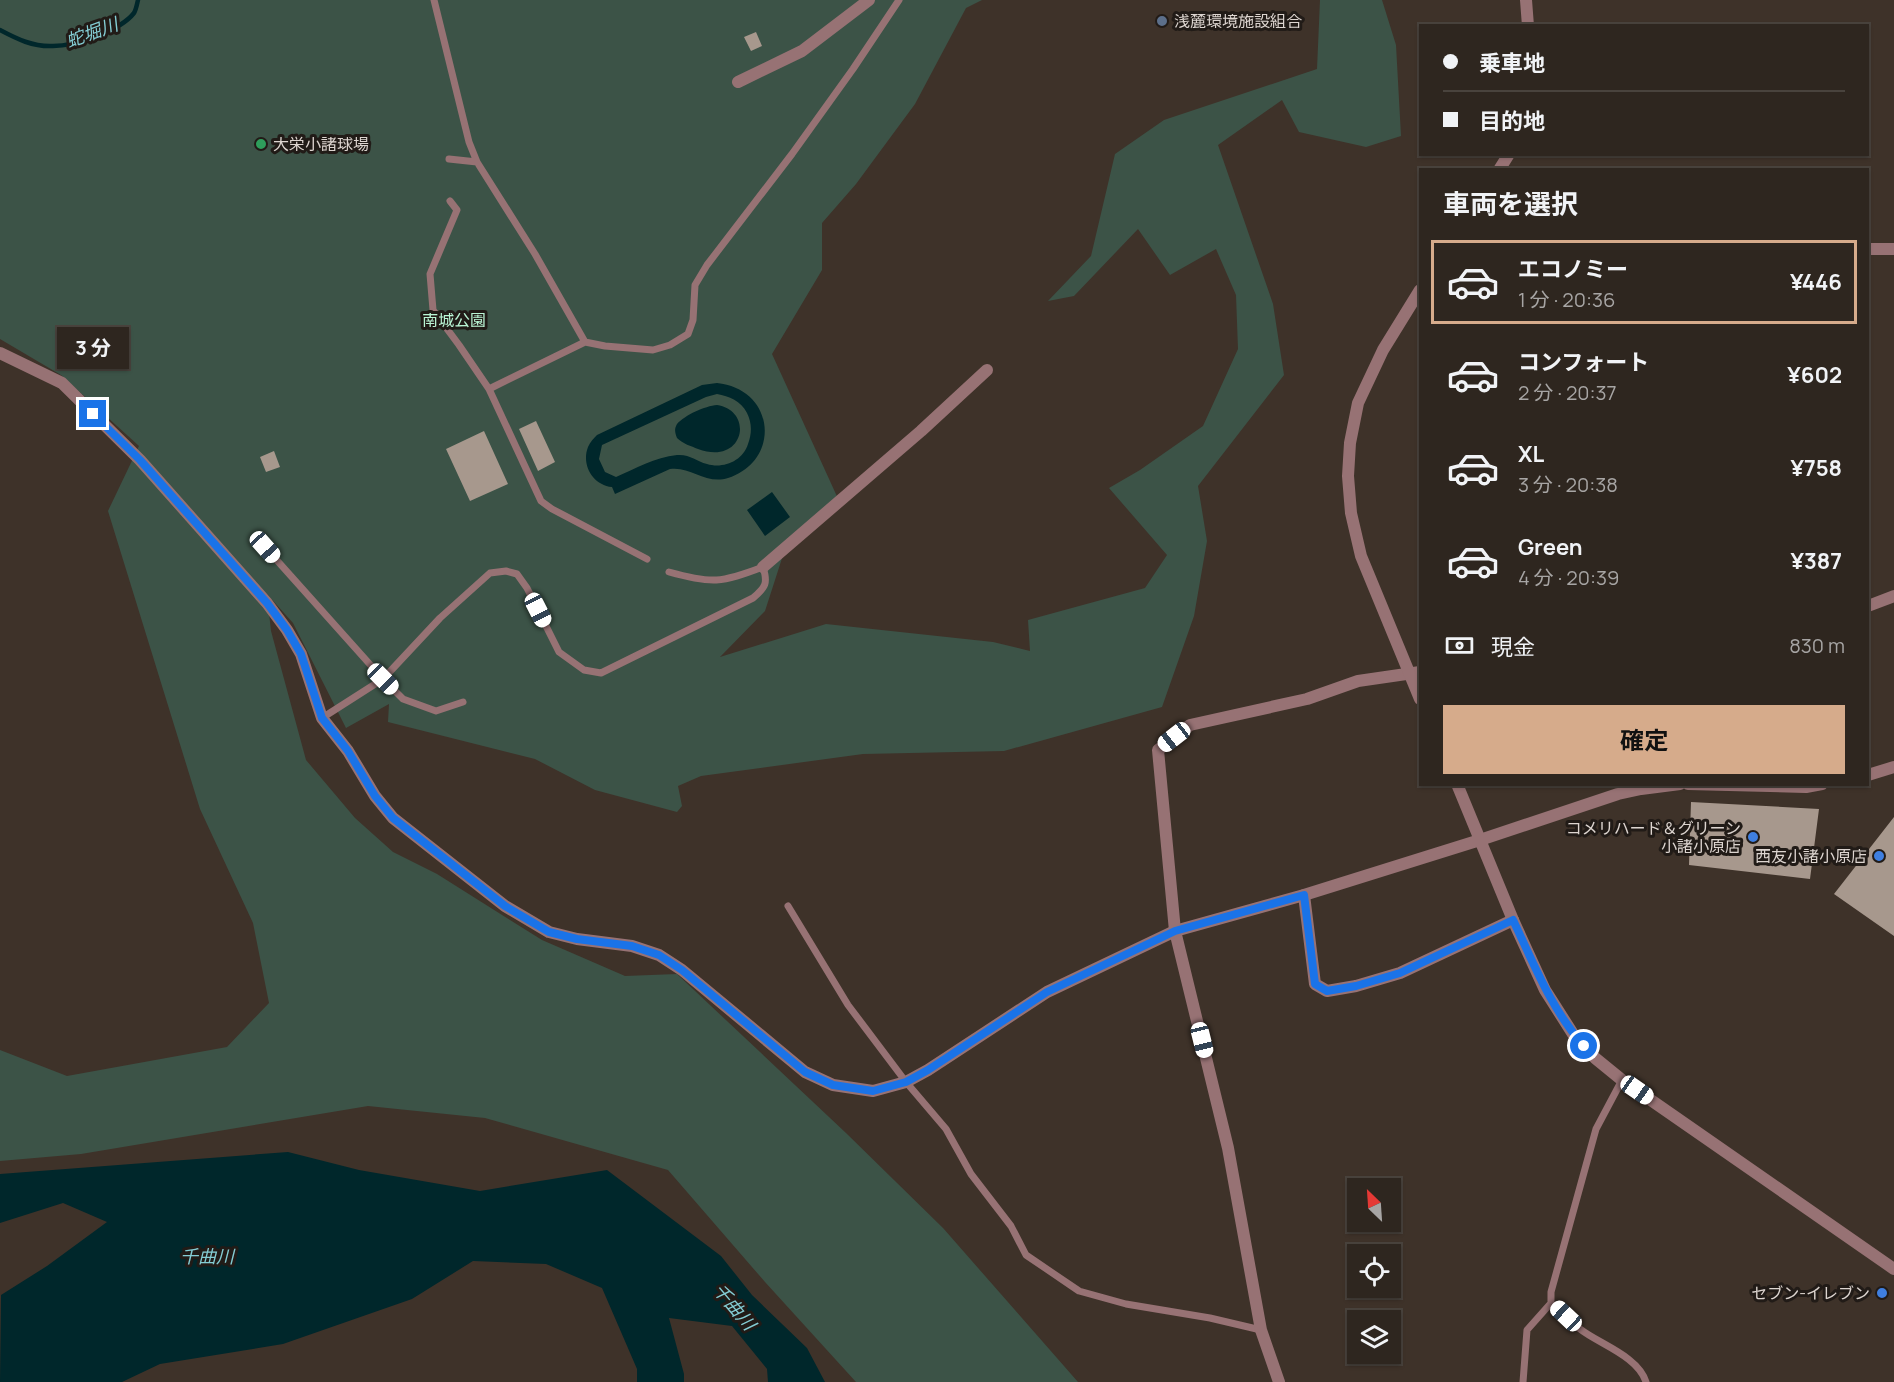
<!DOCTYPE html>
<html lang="ja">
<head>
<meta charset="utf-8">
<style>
  :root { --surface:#2e261f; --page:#3a322c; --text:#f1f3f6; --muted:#a7a5a4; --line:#49433d; --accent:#d6ab8b }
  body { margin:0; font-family:Manrope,"Noto Sans JP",sans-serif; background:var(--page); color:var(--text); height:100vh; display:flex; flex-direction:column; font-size:22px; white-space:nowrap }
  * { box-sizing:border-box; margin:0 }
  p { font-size:20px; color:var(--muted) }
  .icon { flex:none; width:33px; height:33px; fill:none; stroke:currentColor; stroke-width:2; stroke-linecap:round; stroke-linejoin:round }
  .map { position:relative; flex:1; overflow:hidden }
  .sheet { position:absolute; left:1419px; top:168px; width:450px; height:618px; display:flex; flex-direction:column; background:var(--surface); border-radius:0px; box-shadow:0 2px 4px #0004,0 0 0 2px var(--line) }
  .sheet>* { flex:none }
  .top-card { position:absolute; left:1419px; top:24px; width:450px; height:132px; border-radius:0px; box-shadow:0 2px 4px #0004,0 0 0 2px var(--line); display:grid; align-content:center; height:132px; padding:0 24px; background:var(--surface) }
  .needle { width:39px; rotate:335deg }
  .controls { position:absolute; left:1347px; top:1178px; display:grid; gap:12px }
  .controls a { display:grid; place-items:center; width:54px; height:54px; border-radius:0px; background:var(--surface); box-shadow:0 2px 4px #0004,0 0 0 2px var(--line); font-size:30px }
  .end { position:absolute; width:27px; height:27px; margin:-14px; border:8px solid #1a73e8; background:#fff; box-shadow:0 0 0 3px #fff }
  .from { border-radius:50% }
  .bubble { position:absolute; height:42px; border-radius:0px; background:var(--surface); box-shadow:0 2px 4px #0004,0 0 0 2px var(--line); font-size:20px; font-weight:700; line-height:42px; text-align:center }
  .car { position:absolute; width:18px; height:36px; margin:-18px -9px; border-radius:8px; box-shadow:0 0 4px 2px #0007; background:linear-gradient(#fff 24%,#345 0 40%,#fff 0 76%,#345 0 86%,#fff 0) }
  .top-card b { display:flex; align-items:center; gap:21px; height:57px; font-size:22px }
  .top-card b+b { border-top:2px solid var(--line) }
  .top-card i { width:15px; height:15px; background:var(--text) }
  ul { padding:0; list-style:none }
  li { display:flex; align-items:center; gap:18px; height:84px; margin:0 12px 9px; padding:0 12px; border:3px solid transparent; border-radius:0px }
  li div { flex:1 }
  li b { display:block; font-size:22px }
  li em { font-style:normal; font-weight:700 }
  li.on { border-color:var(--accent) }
  li>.icon { width:54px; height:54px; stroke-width:1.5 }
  h2 { padding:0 24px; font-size:27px; line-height:72px }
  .pay { display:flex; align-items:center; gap:15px; height:66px; padding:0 24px; font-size:22px }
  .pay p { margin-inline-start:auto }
  .cta { display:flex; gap:12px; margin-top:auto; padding:12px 24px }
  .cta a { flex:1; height:69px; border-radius:0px; background:var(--accent); color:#111; font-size:24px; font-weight:700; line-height:69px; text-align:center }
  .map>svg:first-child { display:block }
  .green { fill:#3c5347 }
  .water { fill:#00272b; fill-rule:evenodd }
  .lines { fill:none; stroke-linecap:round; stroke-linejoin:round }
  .stream { stroke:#00272b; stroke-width:4.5 }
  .building { fill:#a7988d }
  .service { stroke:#977274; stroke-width:7 }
  .minor { stroke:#977274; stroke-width:12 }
  .tertiary { stroke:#977274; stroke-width:12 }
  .route { stroke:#1a73e8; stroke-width:8 }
  .service-dot { fill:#5c6f8a; stroke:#211b17; stroke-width:2 }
  .leisure-dot { fill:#2e9e5b; stroke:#211b17; stroke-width:2 }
  .shop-dot { fill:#3f7fe0; stroke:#211b17; stroke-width:2 }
  .labels { text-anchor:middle; stroke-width:6; stroke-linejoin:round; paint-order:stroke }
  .poi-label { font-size:16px; fill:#ddd5d0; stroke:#211b17; text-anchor:end }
  .park-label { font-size:16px; fill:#b9f4d4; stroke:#211b17 }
  .water-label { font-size:18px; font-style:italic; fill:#84cdd4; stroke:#211b17 }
</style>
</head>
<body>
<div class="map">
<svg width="1894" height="1382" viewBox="0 0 1894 1382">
  <rect width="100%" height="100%" fill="#3e3229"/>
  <path class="green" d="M0 0H982L966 8 915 104 856 184 822 223V270L772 354 840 503 785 549 765 611 720 657 826 624 993 642 1030 651 1028 620 1145 588 1167 555 1109 488 1140 470 1203 426 1238 349 1236 295 1216 249 1170 275 1138 229 1074 296 1048 301 1091 256 1115 154 1164 120 1317 69 1320 0H1382L1396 45 1401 136 1366 147 1299 132 1282 100 1218 145 1273 304 1284 375 1198 486 1207 541 1194 616 1162 707 1004 751 863 754 701 776 678 786 682 806 677 812 595 790 535 759 388 722 389 704 346 728 293 623 267 594 271 631 306 760 355 818 393 852 437 874 542 940 625 976 677 974 846 1133 943 1228 1078 1382H856L765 1282 668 1170 485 1118 368 1106 81 1154 0 1161V1050L67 1076 227 1047 269 1003 253 923 200 809 108 511 139 446 61 375 0 339Z"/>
  <path class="water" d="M717 383C775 389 782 460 728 478 706 485 691 466 670 469L615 494 612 487C593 485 581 465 588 447 590 442 594 438 597 435L702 385ZM717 394C729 396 741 401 747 413 752 423 752 433 748 444 743 461 723 469 707 464 696 461 690 454 677 455 655 457 635 469 616 477L605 472 599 459 602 445 706 397Z
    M717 405C755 411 744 466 698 449 691 446 683 444 677 438 675 433 674 429 677 424 685 415 705 406 717 405Z
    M772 492 790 517 765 536 747 510Z
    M288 1152 359 1170 480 1191 607 1170 721 1256 752 1295 807 1348 825 1382H768L767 1369 732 1326 669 1318 684 1374V1382H637V1369L602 1288 546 1264 473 1261 412 1299 283 1344 160 1364 122 1382H0L1 1295 47 1266 107 1222 63 1203 0 1223V1174Z"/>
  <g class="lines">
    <path class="stream" d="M0 30C17 39 33 47 53 46 75 46 120 31 134 13 136 10 137 4 138 0"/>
  </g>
  <path class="building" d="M756 32 762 46 751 51 744 37Z
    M536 421 555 462 538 471 519 429Z
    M484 431 508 484 470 501 446 449Z
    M274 451 280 467 266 472 260 457Z
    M1691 802 1819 809 1810 879 1689 865Z
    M1894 817V936L1834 894Z"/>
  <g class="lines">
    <path class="service" d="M434 0 469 142 477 162
      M449 159 477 162 535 254 585 342
      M450 201 457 210 430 274 433 310 459 345 489 389
      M265 547 383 679 403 699 436 711 463 702
      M647 559 552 509 541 501 489 389 585 342 605 346 653 350 670 345 688 334 693 320 695 285 707 265 792 154 853 69 899 0
      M322 718 383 679 440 618 490 573 506 571 517 574 527 588 559 652 584 670 601 673 753 598C766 587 768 583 763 567 721 583 712 584 669 572
      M788 906 848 1005 906 1082 946 1129 971 1174 1011 1226 1026 1255 1079 1291 1126 1304 1210 1318 1261 1330
      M1551 1303C1561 1311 1570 1321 1580 1329 1599 1344 1638 1356 1646 1382
      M1523 1382 1527 1330 1551 1303V1292L1596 1129 1622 1080"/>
    <path class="minor" d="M1868 249H1894
      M763 567 921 431 987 370
      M1868 606 1894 596
      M1304 895 1315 984 1327 991 1356 986 1400 973 1513 920
      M1279 1382 1261 1330 1228 1148 1175 931 1158 750 1190 725 1307 699 1358 681 1420 672"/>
    <path class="tertiary" d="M1526 0 1528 26
      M738 82 802 51 869 0
      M1499 170 1509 154
      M1420 290 1383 350 1358 403 1350 443 1348 476 1351 513 1361 556 1420 699
      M0 353 62 383 140 460 267 603 287 630 301 654 322 718 348 751 375 796 393 818 505 906 549 932 577 939 632 946 659 955 682 970 805 1072 833 1085 873 1091 906 1082 928 1070 1047 992 1175 931 1304 895 1480 840 1618 794 1641 789 1680 784
      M1868 775 1894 767
      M1457 784 1513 920 1545 990 1573 1034 1595 1058 1622 1080 1894 1269
      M1688 784 1806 787 1822 784"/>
  </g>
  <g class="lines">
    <path class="route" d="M93 414 140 460 267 603 287 630 301 654 322 718 348 751 375 796 393 818 505 906 549 932 577 939 632 946 659 955 682 970 805 1072 833 1085 873 1091 906 1082 928 1070 1047 992 1175 931 1304 895 1315 984 1327 991 1356 986 1400 973 1513 920C1534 964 1551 1009 1584 1046"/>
  </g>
  <circle class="service-dot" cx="1162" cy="21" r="6"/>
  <circle class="leisure-dot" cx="261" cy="144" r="6"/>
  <g class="shop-dot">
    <circle cx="1753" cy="837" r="6"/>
    <circle cx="1879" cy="856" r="6"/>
    <circle cx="1882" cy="1293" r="6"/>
  </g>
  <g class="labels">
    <g class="poi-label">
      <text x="1174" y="27" text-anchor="start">浅麓環境施設組合</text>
      <text x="273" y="150" text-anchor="start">大栄小諸球場</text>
      <text x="1741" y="834">コメリハード＆グリーン<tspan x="1741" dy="18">小諸小原店</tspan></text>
      <text x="1867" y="862">西友小諸小原店</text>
      <text x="1870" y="1299">セブン-イレブン</text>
    </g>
    <g class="park-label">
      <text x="454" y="326">南城公園</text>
    </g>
    <g class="water-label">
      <text transform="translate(92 33) rotate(-20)" y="6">蛇堀川</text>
      <text x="207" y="1263">千曲川</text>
      <text transform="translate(734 1307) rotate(50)" y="6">千曲川</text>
    </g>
  </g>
</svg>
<div class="controls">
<a><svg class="needle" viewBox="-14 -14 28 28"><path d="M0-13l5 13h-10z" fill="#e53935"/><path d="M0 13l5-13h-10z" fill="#a7a5a4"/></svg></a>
<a><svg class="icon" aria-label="locate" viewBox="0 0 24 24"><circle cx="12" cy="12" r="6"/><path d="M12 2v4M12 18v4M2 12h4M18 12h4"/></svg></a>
<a><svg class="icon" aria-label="layers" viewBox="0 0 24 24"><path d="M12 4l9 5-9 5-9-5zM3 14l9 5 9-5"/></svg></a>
</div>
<i class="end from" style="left:1584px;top:1046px"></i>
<i class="end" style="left:93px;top:414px"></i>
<div class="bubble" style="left:57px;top:327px;width:72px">3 分</div>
<i class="car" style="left:265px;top:547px;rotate:138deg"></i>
<i class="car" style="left:538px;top:610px;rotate:153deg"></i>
<i class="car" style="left:383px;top:679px;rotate:135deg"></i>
<i class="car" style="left:1174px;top:737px;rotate:232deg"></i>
<i class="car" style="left:1202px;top:1040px;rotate:166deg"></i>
<i class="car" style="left:1637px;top:1090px;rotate:125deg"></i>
<i class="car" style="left:1566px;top:1316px;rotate:313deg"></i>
<div class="top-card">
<b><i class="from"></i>乗車地</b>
<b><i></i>目的地</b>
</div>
<section class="sheet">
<h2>車両を選択</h2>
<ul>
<li class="on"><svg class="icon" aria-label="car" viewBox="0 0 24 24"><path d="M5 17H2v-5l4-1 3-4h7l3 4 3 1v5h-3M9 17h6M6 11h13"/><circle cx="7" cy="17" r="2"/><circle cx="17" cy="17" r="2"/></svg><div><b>エコノミー</b><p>1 分 · 20:36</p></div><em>¥446</em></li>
<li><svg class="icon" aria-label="car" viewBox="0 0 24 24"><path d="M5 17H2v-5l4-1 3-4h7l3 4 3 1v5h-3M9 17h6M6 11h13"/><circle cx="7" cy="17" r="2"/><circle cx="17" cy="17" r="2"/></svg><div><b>コンフォート</b><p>2 分 · 20:37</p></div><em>¥602</em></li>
<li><svg class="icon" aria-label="car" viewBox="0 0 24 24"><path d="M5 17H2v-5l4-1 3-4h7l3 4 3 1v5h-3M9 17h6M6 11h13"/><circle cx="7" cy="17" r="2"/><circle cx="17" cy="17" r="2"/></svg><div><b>XL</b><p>3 分 · 20:38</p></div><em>¥758</em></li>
<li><svg class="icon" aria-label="car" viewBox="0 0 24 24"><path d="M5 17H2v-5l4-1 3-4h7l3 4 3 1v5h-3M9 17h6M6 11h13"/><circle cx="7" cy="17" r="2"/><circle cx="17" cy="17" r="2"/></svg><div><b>Green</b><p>4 分 · 20:39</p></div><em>¥387</em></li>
</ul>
<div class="pay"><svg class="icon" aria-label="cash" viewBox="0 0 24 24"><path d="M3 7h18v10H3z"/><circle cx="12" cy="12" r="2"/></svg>現金<p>830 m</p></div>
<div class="cta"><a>確定</a></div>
</section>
</div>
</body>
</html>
